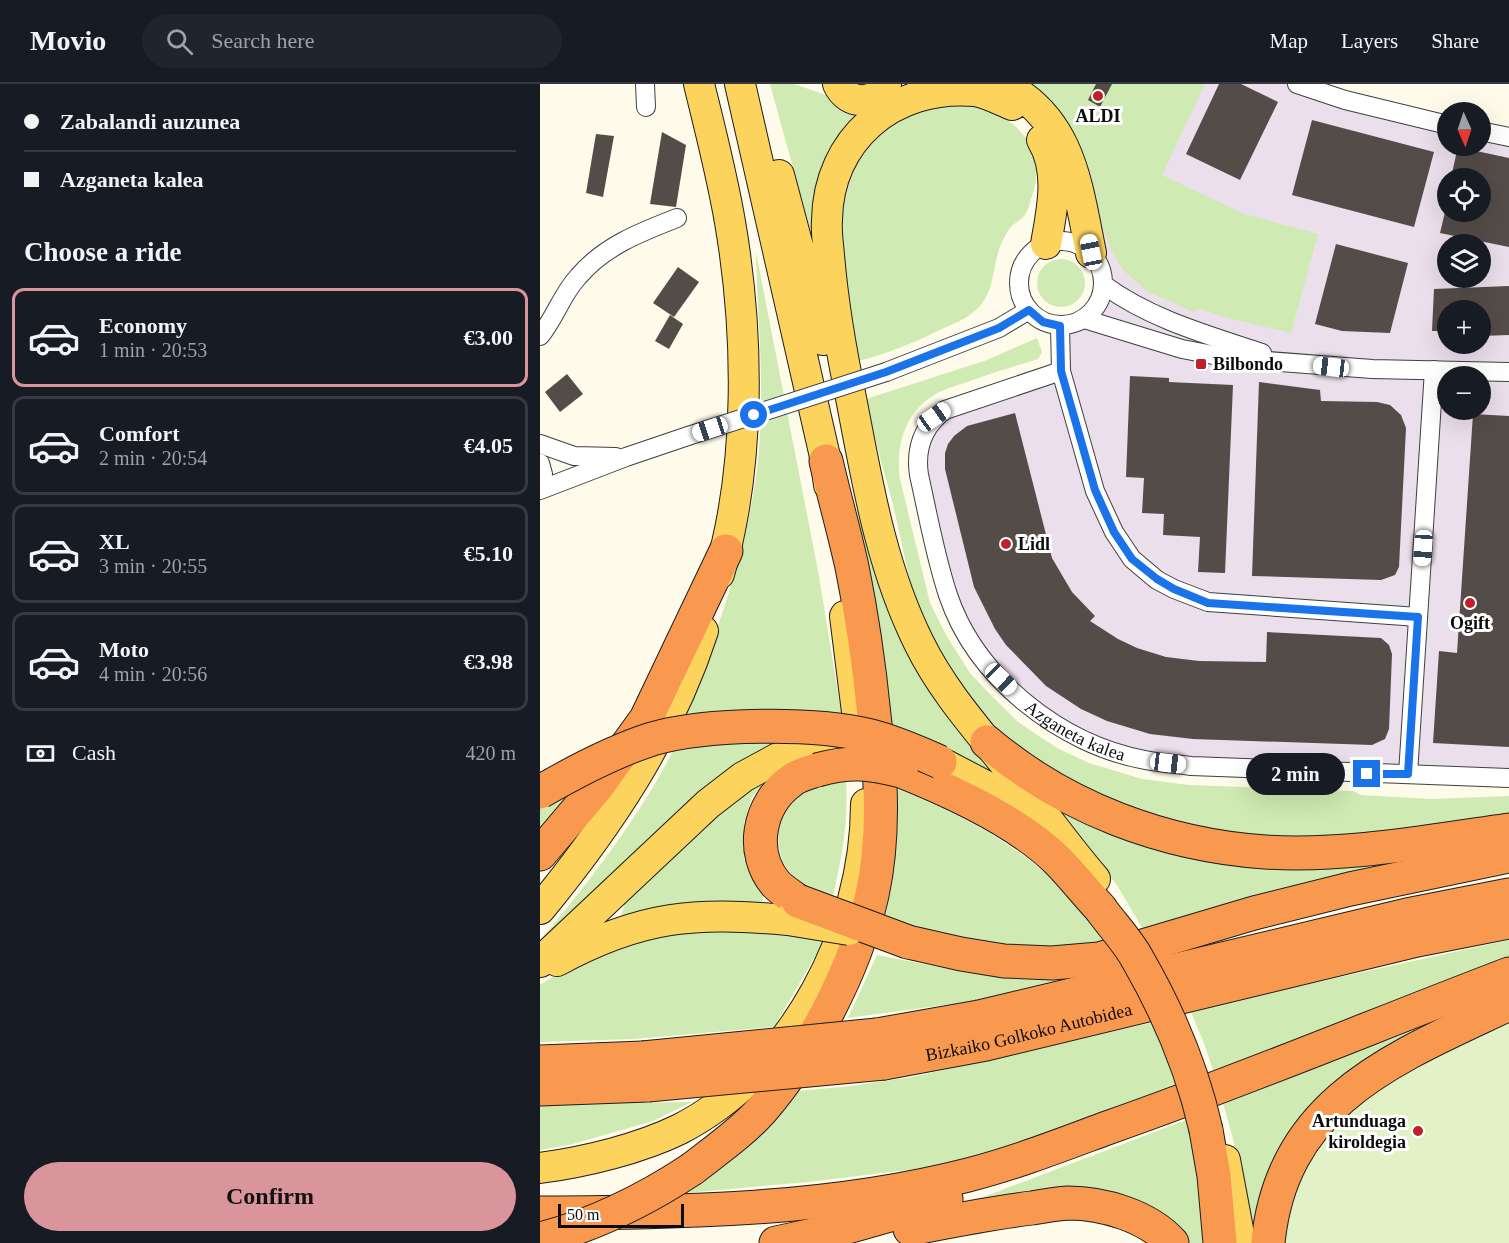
<!DOCTYPE html>
<html lang="en">
<head>
<meta charset="utf-8">
<style>
  :root { --surface:#171b24; --page:#20242c; --text:#f1f3f6; --muted:#9ea1a6; --line:#363941; --accent:#da949b }
  body { margin:0; font-family:"Times New Roman",serif; background:var(--page); color:var(--text); height:100vh; display:flex; flex-direction:column; font-size:22px; white-space:nowrap }
  * { box-sizing:border-box; margin:0 }
  p { font-size:20px; color:var(--muted) }
  .icon { flex:none; width:33px; height:33px; fill:none; stroke:currentColor; stroke-width:2; stroke-linecap:round; stroke-linejoin:round }
  .map { position:relative; flex:1; overflow:hidden }
  .drawer { display:flex; flex-direction:column; background:var(--surface); width:540px }
  .drawer>* { flex:none }
  .guide { display:grid; align-content:center; height:132px; padding:0 24px; background:var(--surface) }
  .needle { width:39px; rotate:177deg }
  .controls { position:absolute; left:897px; top:18px; display:grid; gap:12px }
  .controls a { display:grid; place-items:center; width:54px; height:54px; border-radius:50%; background:var(--surface); box-shadow:0 6px 24px #0002; font-size:30px }
  .scale { position:absolute; left:18px; bottom:15px; width:126px; box-sizing:border-box; padding-left:6px; border:3px solid #0c0c0c; border-top:0; font-size:16px; line-height:21px; white-space:nowrap; color:#0c0c0c; -webkit-text-stroke:4px #fff; paint-order:stroke }
  .end { position:absolute; width:27px; height:27px; margin:-14px; border:8px solid #1a73e8; background:#fff; box-shadow:0 0 0 3px #fff }
  .from { border-radius:50% }
  .bubble { position:absolute; height:42px; border-radius:21px; background:var(--surface); box-shadow:0 6px 24px #0002; font-size:20px; font-weight:700; line-height:42px; text-align:center }
  .car { position:absolute; width:18px; height:36px; margin:-18px -9px; border-radius:8px; box-shadow:0 0 4px 2px #0007; background:linear-gradient(#fff 24%,#345 0 40%,#fff 0 76%,#345 0 86%,#fff 0) }
  .guide b { display:flex; align-items:center; gap:21px; height:57px; font-size:22px }
  .guide b+b { border-top:2px solid var(--line) }
  .guide i { width:15px; height:15px; background:var(--text) }
  ul { padding:0; list-style:none }
  li { display:flex; align-items:center; gap:18px; height:99px; margin:0 12px 9px; padding:0 12px; border:3px solid var(--line); border-radius:12px }
  li div { flex:1 }
  li b { display:block; font-size:22px }
  li em { font-style:normal; font-weight:700 }
  li.active { border-color:var(--accent) }
  li>.icon { width:54px; height:54px; stroke-width:1.5 }
  h2 { padding:0 24px; font-size:27px; line-height:72px }
  .pay { display:flex; align-items:center; gap:15px; height:66px; padding:0 24px; font-size:22px }
  .pay p { margin-inline-start:auto }
  .primary-button { display:flex; gap:12px; margin-top:auto; padding:12px 24px }
  .primary-button a { flex:1; height:69px; border-radius:36px; background:var(--accent); color:#111; font-size:24px; font-weight:700; line-height:69px; text-align:center }
  header { display:flex; align-items:center; gap:36px; box-sizing:border-box; height:84px; padding:0 30px; background:var(--surface); border-bottom:2px solid var(--line) }
  header strong { font-size:28px }
  nav { display:flex; gap:33px; margin-inline-start:auto; font-size:21px }
  .search { width:420px; height:54px; background:var(--page); display:flex; align-items:center; gap:15px; box-sizing:border-box; padding:0 21px; border-radius:33px; color:var(--muted); font-size:22px }
  main { display:flex; flex:1; min-height:0 }
  .map>svg:first-child { display:block }
  .industrial { fill:#eadfeb; fill-rule:evenodd }
  .green { fill:#d0eab3 }
  .pitch { fill:#e2f1c6 }
  .building { fill:#544c48 }
  .lines { fill:none; stroke-linecap:round; stroke-linejoin:round }
  .minor-casing { stroke:#3f3f3f; stroke-width:20 }
  .primary-casing { stroke:#1d1d1d; stroke-width:32 }
  .motorway-casing { stroke:#1d1d1d; stroke-width:35 }
  .minor { stroke:#fff; stroke-width:18 }
  .primary { stroke:#fcd35d; stroke-width:30 }
  .motorway { stroke:#f8994f; stroke-width:33 }
  .minor-bridge-casing { stroke:#3f3f3f; stroke-width:20; stroke-linecap:butt }
  .primary-bridge-casing { stroke:#1d1d1d; stroke-width:32; stroke-linecap:butt }
  .motorway-bridge-casing { stroke:#1d1d1d; stroke-width:35; stroke-linecap:butt }
  .minor-bridge { stroke:#fff; stroke-width:18 }
  .primary-bridge { stroke:#fcd35d; stroke-width:30 }
  .motorway-bridge { stroke:#f8994f; stroke-width:33 }
  .route { stroke:#1a73e8; stroke-width:8 }
  .poi-dot { fill:#be212b; stroke:#fff; stroke-width:2 }
  .labels { text-anchor:middle; stroke-width:6; stroke-linejoin:round; paint-order:stroke }
  .poi-label { font-size:18px; font-weight:bold; fill:#0c0c0c; stroke:#fff }
  .street-label { font-size:18px; fill:#0c0c0c; stroke:#fff }
</style>
</head>
<body>
<header>
<strong>Movio</strong>
<div class="search"><svg class="icon" aria-label="search" viewBox="0 0 24 24"><circle cx="10" cy="10" r="6"/><path d="M15 15l6 6"/></svg>Search here</div>
<nav><a>Map</a><a>Layers</a><a>Share</a></nav>
</header>
<main>
<section class="drawer">
<div class="guide">
<b><i class="from"></i>Zabalandi auzunea</b>
<b><i></i>Azganeta kalea</b>
</div>
<h2>Choose a ride</h2>
<ul>
<li class="active"><svg class="icon" aria-label="car" viewBox="0 0 24 24"><path d="M5 17H2v-5l4-1 3-4h7l3 4 3 1v5h-3M9 17h6M6 11h13"/><circle cx="7" cy="17" r="2"/><circle cx="17" cy="17" r="2"/></svg><div><b>Economy</b><p>1 min · 20:53</p></div><em>€3.00</em></li>
<li><svg class="icon" aria-label="car" viewBox="0 0 24 24"><path d="M5 17H2v-5l4-1 3-4h7l3 4 3 1v5h-3M9 17h6M6 11h13"/><circle cx="7" cy="17" r="2"/><circle cx="17" cy="17" r="2"/></svg><div><b>Comfort</b><p>2 min · 20:54</p></div><em>€4.05</em></li>
<li><svg class="icon" aria-label="car" viewBox="0 0 24 24"><path d="M5 17H2v-5l4-1 3-4h7l3 4 3 1v5h-3M9 17h6M6 11h13"/><circle cx="7" cy="17" r="2"/><circle cx="17" cy="17" r="2"/></svg><div><b>XL</b><p>3 min · 20:55</p></div><em>€5.10</em></li>
<li><svg class="icon" aria-label="car" viewBox="0 0 24 24"><path d="M5 17H2v-5l4-1 3-4h7l3 4 3 1v5h-3M9 17h6M6 11h13"/><circle cx="7" cy="17" r="2"/><circle cx="17" cy="17" r="2"/></svg><div><b>Moto</b><p>4 min · 20:56</p></div><em>€3.98</em></li>
</ul>
<div class="pay"><svg class="icon" aria-label="cash" viewBox="0 0 24 24"><path d="M3 7h18v10H3z"/><circle cx="12" cy="12" r="2"/></svg>Cash<p>420 m</p></div>
<div class="primary-button"><a>Confirm</a></div>
</section>
<div class="map">
<svg width="969" height="1159" viewBox="0 0 969 1159">
  <rect width="100%" height="100%" fill="#fffbea"/>
  <path class="industrial" d="M462 0H757L907 41 908 62H940L941 47 969 53V694L605 676 507 635 423 543 377 375 405 326 507 293 528 241 544 235 552 229 562 211 564 201 563 192 557 176 526 66ZM908 94H940V128H908ZM908 160H940V194H908ZM908 226H940V260H908ZM908 292H940V326H908Z"/>
  <path class="green" d="M230 0H254L289 12 319 28 305 42 291 67 277 171Z
    M476 0H665L622 91 704 130 778 150 751 249 688 234 660 225 654 228 608 208 583 186 572 168 559 133Z
    M431 20C475 31 509 64 492 112 490 117 489 124 486 129 483 135 474 139 470 144 466 149 464 155 461 160 451 185 456 212 432 229 424 236 413 240 404 244 376 258 349 269 319 277L306 187 302 136 305 113 316 79 342 42 383 24Z
    M216 168 279 492 302 634 143 636C178 545 215 449 220 351 224 290 217 228 216 168Z
    M497 199a24 24 0 1 1 48 0a24 24 0 1 1-48 0Z
    M497 254 502 268 498 275C476 282 454 288 433 296 420 301 405 304 394 311 365 329 355 362 360 395L390 519 406 551 430 589 448 608 477 637 497 651 519 665 549 679 602 695 649 701 813 707 821 711 892 715 969 712V731C890 741 809 755 729 753 681 751 633 738 588 722 541 705 495 682 458 648 426 618 392 560 377 518 366 488 361 452 353 421 344 386 333 351 326 315L447 276Z
    M314 405 464 697 351 645Z
    M260 655 0 863V857C51 795 100 733 136 661Z
    M43 693 0 745V719Z
    M226 697 212 713 204 739V775L223 811 222 820C169 816 132 819 81 832L85 818 209 702Z
    M302 698H306C309 738 301 777 292 817 278 809 261 801 250 788 230 766 237 726 262 710 274 703 289 701 302 698Z
    M355 704C408 725 459 750 503 787 528 808 550 835 571 861L555 864 465 863 370 842 339 832Z
    M505 713 590 750 874 769 605 849 577 801Z
    M179 844 237 848 284 857 234 943 94 955 0 958V901L22 887 117 848Z
    M969 856V880L674 989 664 959 650 926Z
    M337 871 429 889 478 892 546 891C469 915 388 923 308 934Z
    M969 909 719 1159H707C705 1112 698 1065 683 1020Z
    M615 938 638 1004 481 1061 375 1085 268 1098 123 1111 231 1036 259 1007 311 1002 372 993Z
    M152 1018 113 1037 33 1060 0 1066V1020Z
    M646 1036 658 1077 669 1159H647L599 1126 404 1128Z"/>
  <path class="pitch" d="M969 935V1159H742L744 1138 768 1072 810 1024 877 981Z"/>
  <path class="building" d="M556 0H572L560 23 548 16Z
    M679 0H701L738 18 700 96 646 70Z
    M772 36 894 68 874 143 752 111Z
    M122 48 146 61 136 123 110 120Z
    M56 50 74 52 63 113 46 109Z
    M918 62H927V65L969 74V163L900 149 905 128H940V94H911Z
    M796 160 868 179 850 249 802 247 775 240Z
    M138 183 159 198 134 233 113 219Z
    M969 202V251L940 252V226H908V247H892L894 205Z
    M130 231 143 240 129 265 115 257Z
    M27 290 43 310 20 328 5 308Z
    M590 292 629 294V298L693 301 685 489 658 488 660 453 623 451 624 430 602 429 604 394 586 393Z
    M719 298 780 306 781 317 837 318 850 321 861 331 866 344 859 483 855 491 841 496 712 492Z
    M475 329 512 474 532 508 555 532 550 537 578 555 597 564 626 573 659 577 726 578 727 548 841 554 849 561 852 570 849 645 845 655 832 661 653 655 610 650 567 637 541 625 506 602 466 561 455 545 434 503 405 385V369L408 360 414 352 427 342Z
    M933 330 969 332V663L893 659 899 567 917 569Z"/>
  <g class="lines">
    <defs>
      <g id="minor">
        <path d="M105 0 106 23"/>
        <path d="M757 0 805 16 908 41"/>
        <path d="M940 47 969 53"/>
        <circle cx="521" cy="199" r="42"/>
        <path d="M564 201C610 235 668 251 722 269"/>
        <path d="M544 235 642 265 689 274 832 285 969 288"/>
        <path d="M520 242 521 287 555 407 574 448 592 475 617 496 634 505 668 518 878 533"/>
        <path d="M0 252C15 234 22 210 38 193 64 162 101 148 137 134"/>
        <path id="s1" d="M521 287 405 326C383 342 375 364 379 391 388 431 395 472 408 511 436 594 520 660 605 676 620 679 636 680 651 682L969 694"/>
        <path d="M346 288 459 244 489 226"/>
        <path d="M0 360 34 372 76 373"/>
        <path d="M0 379 3 390 0 397"/>
        <path d="M0 406 86 373 148 352"/>
        <path d="M868 690 894 286"/>
      </g>
      <path id="primary" d="M159 0C170 45 182 91 190 138 209 249 211 381 179 490
        M200 0 286 377 289 401
        M298 0C308 22 336 21 346 0
        M462 0C531 34 537 100 551 169
        M472 21C460 16 447 9 435 7 352 0 288 56 287 136 286 147 288 159 289 171 293 219 301 266 311 314 327 397 341 483 379 559 402 606 436 644 469 685 498 722 525 760 555 795
        M502 56C521 87 512 126 506 160
        M239 91 283 256
        M305 532 321 660
        M400 678 484 722 495 732
        M0 825C69 741 129 652 163 547
        M17 877C102 831 154 828 248 836
        M0 878 168 720 203 693 238 674 282 660
        M685 1076 698 1145 699 1159
        M0 1084C45 1078 99 1065 140 1045 254 986 326 846 326 720"/>
      <g id="motorway">
        <path d="M447 658C525 724 624 761 725 768 806 773 889 757 969 746"/>
        <path d="M361 687C411 707 478 738 517 776 532 791 545 808 560 824"/>
        <path d="M0 770 56 704 106 635 186 467"/>
        <path d="M258 817C251 812 242 806 236 800 209 768 219 720 251 697 258 691 268 689 277 686"/>
        <path d="M368 858 421 870 464 877 512 879 559 875 714 829 810 805 969 772"/>
        <path d="M337 951 439 933 867 831 969 811"/>
        <path d="M0 978 103 974"/>
        <path id="s2" d="M344 979 446 960 877 856 969 838"/>
        <path d="M0 1005 108 1001"/>
        <path d="M666 1046 674 1092 680 1159"/>
        <path d="M152 1085C175 1067 201 1049 221 1027 271 969 315 886 332 811 345 752 341 690 334 631 329 581 322 532 312 483 304 447 294 412 286 377"/>
        <path d="M0 1129C143 1128 288 1127 428 1091 475 1079 521 1061 567 1044 702 997 835 941 969 890"/>
        <path d="M370 1145C410 1137 451 1129 492 1124 503 1122 516 1120 528 1119 563 1119 608 1132 632 1159"/>
        <path d="M236 1159 297 1146 406 1115"/>
        <path d="M728 1159C742 1016 855 974 969 920"/>
      </g>
    </defs>
    <use href="#minor" class="minor-casing"/>
    <use href="#primary" class="primary-casing"/>
    <use href="#motorway" class="motorway-casing"/>
    <use href="#minor" class="minor"/>
    <use href="#primary" class="primary"/>
    <use href="#motorway" class="motorway"/>
    <defs>
      <path id="minor-bridge" d="M148 352 346 288"/>
      <path id="primary-bridge" d="M248 836 309 846"/>
      <path id="motorway-bridge" d="M277 686C310 677 328 679 361 687
        M0 708C36 687 72 668 112 655 167 639 275 638 331 652 355 658 377 668 400 678
        M258 817 368 858
        M560 824C572 841 588 857 598 876 628 928 653 988 666 1046
        M103 974 337 951
        M108 1001 344 979
        M0 1155C55 1141 105 1116 152 1085"/>
    </defs>
    <use href="#minor-bridge" class="minor-bridge-casing"/>
    <use href="#primary-bridge" class="primary-bridge-casing"/>
    <use href="#motorway-bridge" class="motorway-bridge-casing"/>
    <use href="#minor-bridge" class="minor-bridge"/>
    <use href="#primary-bridge" class="primary-bridge"/>
    <use href="#motorway-bridge" class="motorway-bridge"/>
  </g>
  <g class="lines">
    <path class="route" d="M214 331 346 288 459 244 489 226 503 238 520 242 521 287 555 406 574 448 592 475 617 495 634 505 668 519 878 533 868 690H827"/>
  </g>
  <g class="poi-dot">
    <circle cx="558" cy="12" r="6"/>
    <rect x="655" y="274" width="12" height="12" rx="3"/>
    <circle cx="466" cy="460" r="6"/>
    <circle cx="930" cy="519" r="6"/>
    <circle cx="878" cy="1047" r="6"/>
  </g>
  <g class="labels">
    <g class="poi-label">
      <text x="558" y="38">ALDI</text>
      <text x="673" y="286" text-anchor="start">Bilbondo</text>
      <text x="478" y="466" text-anchor="start">Lidl</text>
      <text x="930" y="545">Ogift</text>
      <text x="866" y="1043" text-anchor="end">Artunduaga<tspan x="866" dy="21">kiroldegia</tspan></text>
    </g>
    <g class="street-label">
      <text dy="6" stroke="none"><textPath href="#s1" startOffset="512">Azganeta kalea</textPath></text>
      <text dy="6" stroke="none"><textPath href="#s2" startOffset="148">Bizkaiko Golkoko Autobidea</textPath></text>
    </g>
  </g>
</svg>
<div class="controls">
<a><svg class="needle" viewBox="-14 -14 28 28"><path d="M0-13l5 13h-10z" fill="#e53935"/><path d="M0 13l5-13h-10z" fill="#9ea1a6"/></svg></a>
<a><svg class="icon" aria-label="locate" viewBox="0 0 24 24"><circle cx="12" cy="12" r="6"/><path d="M12 2v4M12 18v4M2 12h4M18 12h4"/></svg></a>
<a><svg class="icon" aria-label="layers" viewBox="0 0 24 24"><path d="M12 4l9 5-9 5-9-5zM3 14l9 5 9-5"/></svg></a>
<a>+</a>
<a>−</a>
</div>
<div class="scale">50 m</div>
<i class="end from" style="left:214px;top:331px"></i>
<i class="end" style="left:827px;top:690px"></i>
<div class="bubble" style="left:706px;top:669px;width:99px">2 min</div>
<i class="car" style="left:551px;top:168px;rotate:349deg"></i>
<i class="car" style="left:791px;top:283px;rotate:277deg"></i>
<i class="car" style="left:394px;top:333px;rotate:55deg"></i>
<i class="car" style="left:170px;top:345px;rotate:252deg"></i>
<i class="car" style="left:883px;top:464px;rotate:184deg"></i>
<i class="car" style="left:461px;top:595px;rotate:134deg"></i>
<i class="car" style="left:628px;top:679px;rotate:97deg"></i>
</div>
</main>
</body>
</html>
